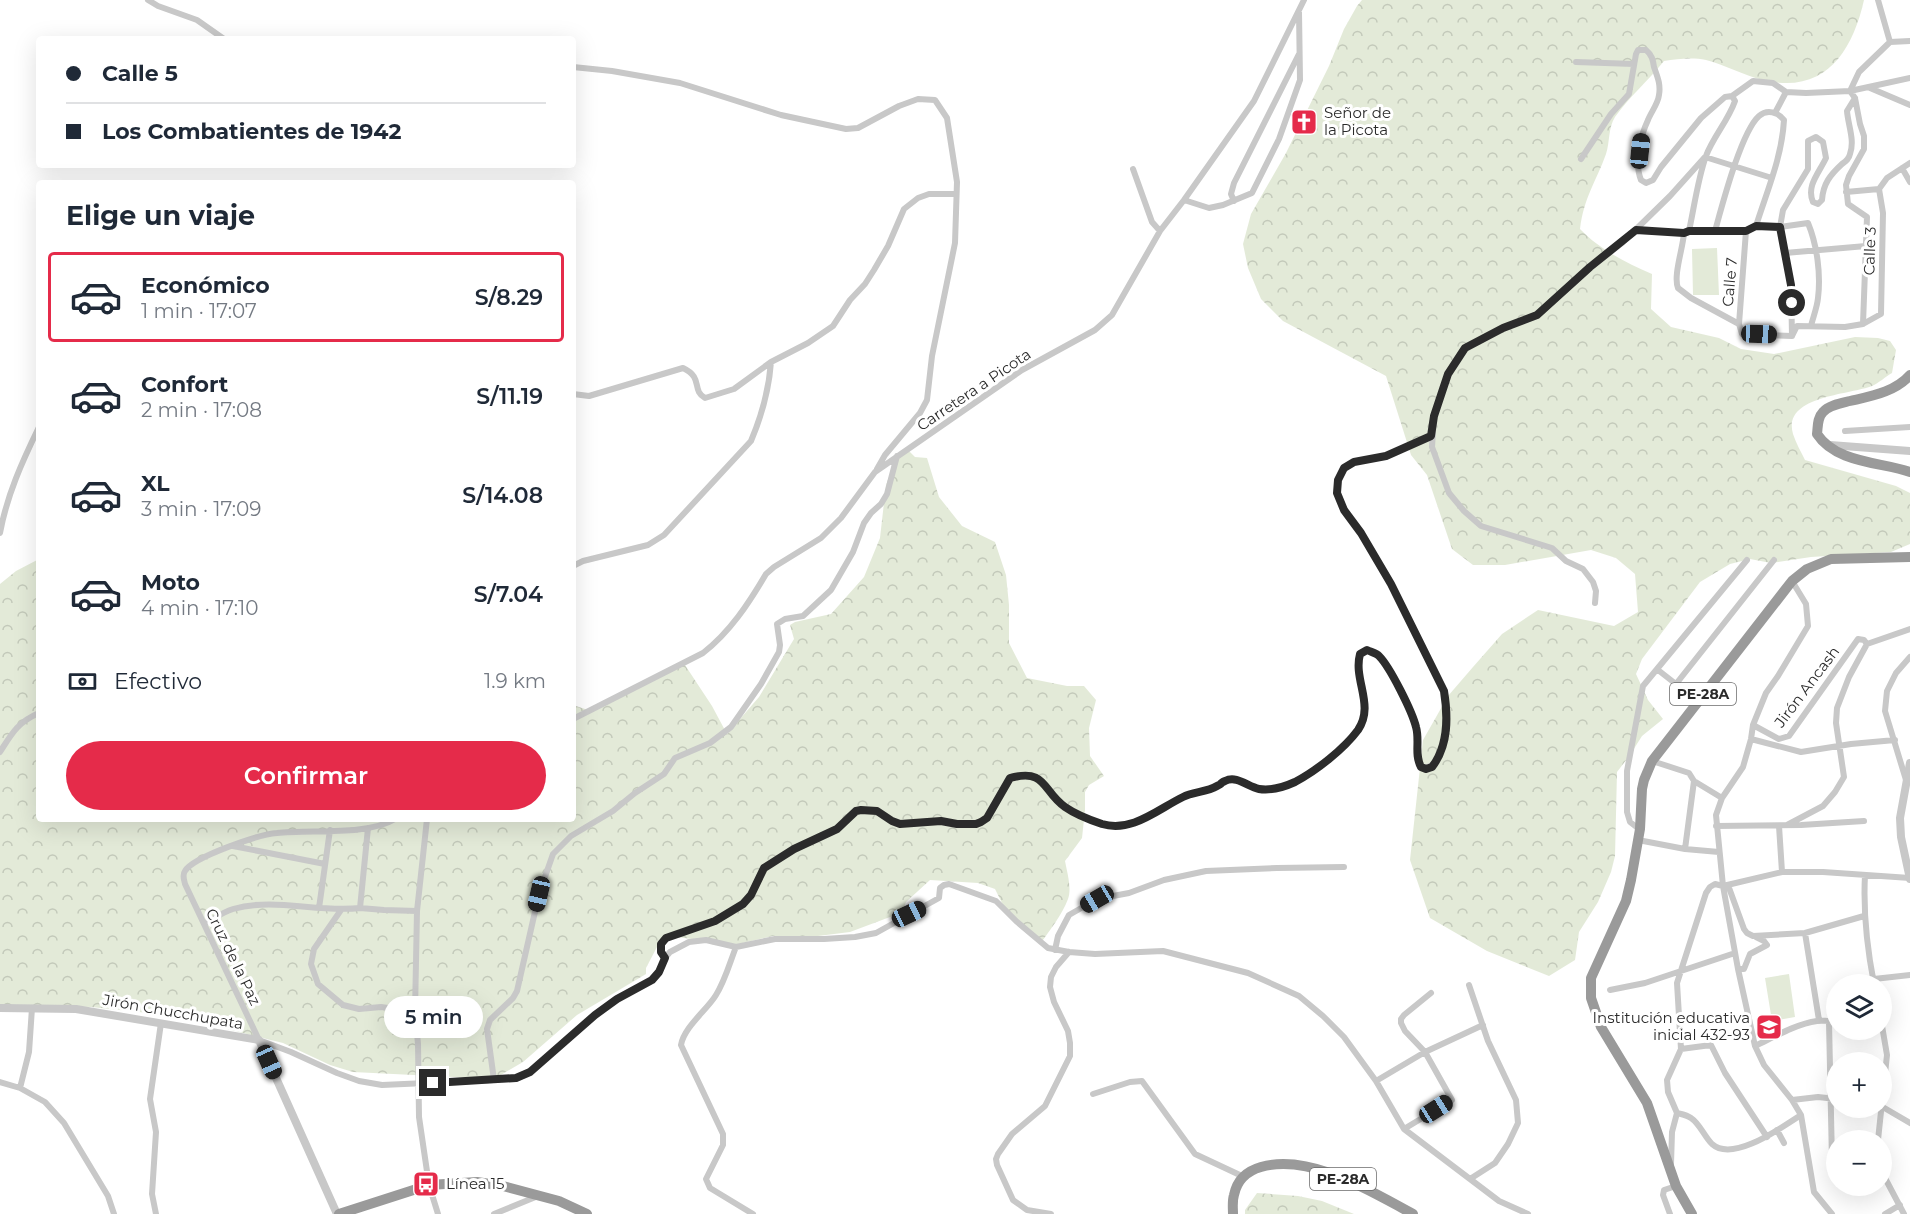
<!DOCTYPE html>
<html lang="es">
<head>
<meta charset="utf-8">
<style>
  :root { --surface:#fff; --page:#f2f2f3; --text:#1f2937; --muted:#747a83; --line:#e0e1e3; --accent:#e52b4a }
  body { margin:0; font-family:Montserrat,sans-serif; background:var(--page); color:var(--text); height:100vh; display:flex; flex-direction:column; font-size:22px; white-space:nowrap }
  * { box-sizing:border-box; margin:0 }
  p { font-size:20px; color:var(--muted) }
  .icon { flex:none; width:33px; height:33px; fill:none; stroke:currentColor; stroke-width:2; stroke-linecap:round; stroke-linejoin:round }
  .map { position:relative; flex:1; overflow:hidden }
  .details { position:absolute; left:36px; top:180px; width:540px; height:642px; display:flex; flex-direction:column; background:var(--surface); border-radius:6px; box-shadow:0 6px 24px #0002 }
  .details>* { flex:none }
  .banner { position:absolute; left:36px; top:36px; width:540px; height:132px; border-radius:6px; box-shadow:0 6px 24px #0002; display:grid; align-content:center; height:132px; padding:0 30px; background:var(--surface) }
  .buttons { position:absolute; left:1826px; top:974px; display:grid; gap:12px }
  .buttons a { display:grid; place-items:center; width:66px; height:66px; border-radius:50%; background:var(--surface); box-shadow:0 6px 24px #0002; font-size:30px }
  .end { position:absolute; width:27px; height:27px; margin:-14px; border:8px solid #2b2b2b; background:#fff; box-shadow:0 0 0 3px #fff }
  .from { border-radius:50% }
  .bubble { position:absolute; height:42px; border-radius:21px; background:var(--surface); box-shadow:0 6px 24px #0002; font-size:20px; font-weight:600; line-height:42px; text-align:center }
  .car { position:absolute; width:18px; height:36px; margin:-18px -9px; border-radius:8px; box-shadow:0 0 4px 2px #0007; background:linear-gradient(#222 24%,#8ab4d8 0 40%,#222 0 76%,#8ab4d8 0 86%,#222 0) }
  .banner b { display:flex; align-items:center; gap:21px; height:57px; font-size:22px }
  .banner b+b { border-top:2px solid var(--line) }
  .banner i { width:15px; height:15px; background:var(--text) }
  ul { padding:0; list-style:none }
  li { display:flex; align-items:center; gap:18px; height:90px; margin:0 12px 9px; padding:0 18px; border:3px solid transparent; border-radius:6px }
  li div { flex:1 }
  li b { display:block; font-size:22px }
  li em { font-style:normal; font-weight:600 }
  li.selected { border-color:var(--accent) }
  li>.icon { width:54px; height:54px; stroke-width:1.5 }
  h2 { padding:0 30px; font-size:27px; line-height:72px }
  .pay { display:flex; align-items:center; gap:15px; height:66px; padding:0 30px; font-size:22px }
  .pay p { margin-inline-start:auto }
  .action { display:flex; gap:12px; margin-top:auto; padding:12px 30px }
  .action a { flex:1; height:69px; border-radius:36px; background:var(--accent); color:#fff; font-size:24px; font-weight:600; line-height:69px; text-align:center }
  .map>svg:first-child { display:block }
  .forest { fill:url(#forest-crowns) }
  .pitch { fill:#e3ead8 }
  .lines { fill:none; stroke-linecap:round; stroke-linejoin:round }
  .minor { stroke:#c8c8c8; stroke-width:6 }
  .tertiary { stroke:#c8c8c8; stroke-width:8 }
  .trunk { stroke:#9a9a9a; stroke-width:10 }
  .route { stroke:#2b2b2b; stroke-width:8 }
  .labels { text-anchor:middle; stroke-width:6; stroke-linejoin:round; paint-order:stroke }
  .shield { fill:#fff; stroke:#6b6b6b; stroke-width:1.5 }
  .shield-label { font-size:14px; font-weight:bold; fill:#2b2b2b }
  .poi-label { font-size:15px; fill:#2b2b2b; stroke:#fff; text-anchor:start }
  .street-label { font-size:15px; fill:#2b2b2b; stroke:#fff }
</style>
</head>
<body>
<div class="map">
<svg width="1910" height="1214" viewBox="0 0 1910 1214">
  <defs>
    <pattern id="forest-crowns" width="20" height="18" patternUnits="userSpaceOnUse" patternTransform="scale(1.5)"><rect width="20" height="18" fill="#e3ead8"/><path d="M2 6a3 3 0 1 1 6 0M12 15a3 3 0 1 1 6 0" fill="none" stroke="#c3c9ba"/></pattern>
  </defs>
  <rect width="100%" height="100%" fill="#fff"/>
  <path class="forest" d="M1362 0H1864C1852 53 1824 95 1763 80 1743 75 1725 65 1706 60 1692 57 1678 59 1664 61 1649 80 1629 97 1615 117 1608 128 1610 142 1606 154 1596 182 1584 197 1580 229 1599 249 1626 263 1652 274L1651 309 1671 327 1719 338 1741 349 1774 354 1855 337 1878 338 1890 341 1896 350 1892 373C1885 377 1879 383 1872 386 1849 395 1782 396 1793 434 1796 443 1801 452 1805 460L1896 486 1910 493V544L1891 552 1811 557 1771 563 1750 559 1730 564 1700 582 1642 659 1636 674 1648 700 1663 719 1642 736 1630 755 1617 772 1615 856 1611 872 1598 902 1579 932 1575 960 1549 976 1487 951 1430 918 1410 860 1423 740 1448 696 1473 667 1502 634 1538 610 1614 626 1638 612 1635 574 1616 558 1591 550 1505 565H1473L1452 549 1427 475 1411 455 1386 376 1283 321 1261 299 1248 268 1243 244 1251 214 1286 153 1329 66 1344 29 1357 6Z
    M908 450 915 457 927 458 939 497 962 526 995 542 1006 575 1009 605V643L1027 678 1067 686H1084L1096 700 1089 728 1090 756 1104 776 1089 785 1085 792V810L1082 838 1065 861C1067 872 1072 888 1068 899 1062 915 1050 930 1040 944L1007 913 995 889 978 883 930 880 906 902 903 910 898 914 850 932 802 938 773 936 730 946 714 945 700 940 676 937 657 947 646 968V974L577 1015 523 1062 494 1079 353 1072 330 1065 283 1043 223 1028 196 1018 91 1007 0 1005V584L16 571 39 559V819H573V705L588 710 683 662 712 706 727 734 759 697 794 639 790 625 795 622 831 614 864 577 880 538 886 485 897 456Z
    M1257 1193 1298 1196 1322 1201 1354 1214H1245V1210Z"/>
  <path class="pitch" d="M1717 248 1719 295H1693L1692 249Z
    M1789 974 1795 1017 1772 1021 1765 978Z"/>
  <g class="lines">
    <path class="minor" d="M148 0 158 6 197 20 224 39
      M1878 0 1890 42
      M1576 62 1634 64
      M573 67 612 71 680 83 781 115 846 129 858 128 899 106 918 99 935 100 947 118 957 182 955 243 932 356 927 400 920 413 885 455 877 469
      M1870 88 1910 105
      M1786 92 1806 93 1850 91 1910 78
      M1581 159 1611 114 1629 94 1636 54 1638 50H1646C1652 55 1653 60 1654 67 1657 76 1661 84 1659 95 1658 104 1651 112 1648 120 1640 137 1634 163 1641 180L1646 183 1653 180 1661 167 1701 118 1725 97 1732 96 1753 81 1773 83 1786 92 1775 113
      M1902 168 1910 182
      M1133 169 1152 222 1160 231
      M1846 192 1879 189 1887 178 1910 163
      M1184 200 1209 208 1223 205 1252 193 1279 139 1300 80 1299 12
      M1234 201 1231 194 1234 183 1299 54
      M1636 230 1684 233
      M1689 231C1694 208 1698 178 1706 156 1713 137 1728 121 1735 101L1732 96
      M1715 231C1722 206 1741 132 1759 116 1767 109 1778 112 1784 120 1782 157 1767 191 1756 226
      M1746 231 1739 324 1742 334 1792 336 1797 326 1845 327 1863 324 1881 314 1883 213 1879 189
      M1785 253 1866 246
      M1739 324 1691 298 1678 288C1673 276 1683 248 1684 233L1689 231H1746L1756 226 1780 227 1808 223C1817 245 1821 274 1818 298 1817 308 1813 317 1811 326
      M1863 324 1867 217 1848 204 1846 185 1849 176 1864 149V136L1860 124 1855 98 1850 91 1859 72 1890 42 1910 41
      M1792 336 1791 285 1780 227 1783 210 1808 169V141L1816 137 1823 142 1826 158C1819 173 1806 186 1813 202L1818 204 1822 200C1823 184 1830 175 1842 164 1846 161 1849 159 1850 154 1855 140 1848 125 1847 111L1855 98
      M573 394 589 396 683 368C704 378 691 390 705 398L734 389 771 362 808 343 833 326 850 300 865 284 874 270 888 246 904 209 918 198 929 194H956
      M1845 431 1910 427
      M0 533C7 495 22 462 39 427
      M573 566 583 561 648 545 664 535 751 441C762 415 769 389 771 362
      M1595 603 1596 591 1593 582 1583 569 1566 561 1552 548 1481 526 1464 511 1449 493 1432 447 1434 416 1448 374 1465 348 1503 328 1537 316 1591 267 1622 243 1670 196 1705 157 1772 178
      M1658 670 1681 688
      M1676 684 1774 560
      M573 719 703 653C730 632 749 603 766 574L774 567 821 538 841 518 875 472 1022 370 1095 330 1112 315 1160 231 1184 200 1254 101 1304 0
      M1753 725 1779 739 1789 736 1858 639 1864 640 1867 644 1910 629
      M1751 739 1801 752 1851 744 1895 740
      M0 752C12 733 18 722 39 713
      M1652 761 1689 773 1694 781 1722 798
      M1906 780 1885 711 1887 691 1896 673 1910 657
      M395 819C367 836 310 829 277 833 260 834 193 857 185 871 182 875 184 879 185 884L259 1040 291 1052 337 1073 359 1081 382 1085 516 1079 530 1072 595 1015 617 999 652 980 659 972 665 958 670 952 689 942 706 940 736 947 775 939H824L855 937 876 933 939 898 940 888 944 885 949 884 996 901 1016 921 1048 948 1069 952 1095 954 1163 951 1248 973 1299 996 1323 1016 1344 1037 1376 1081 1404 1129 1499 1201 1528 1214
      M427 819 417 911 415 1012 418 1044 419 1117 429 1185 438 1214
      M1787 825 1823 806 1835 792 1844 777 1836 723 1837 708 1849 677 1867 644
      M1716 826 1801 825 1864 821
      M1779 826 1782 872
      M1639 829 1630 822 1627 812V771L1643 686 1747 560
      M1638 840 1685 849 1719 852
      M233 846 325 864
      M1685 849 1694 781
      M1865 875C1863 912 1867 948 1874 984
      M1728 885 1744 929 1747 933 1753 936 1805 933 1864 916
      M319 908 330 830
      M360 908 384 910 417 911
      M341 910 314 949 311 964 318 984 343 1005 359 1009 381 1007 415 1012
      M204 924C213 919 223 912 233 909 275 897 317 913 360 908L368 828
      M1805 933 1819 1020
      M736 947C730 962 725 981 716 995 707 1010 684 1027 681 1045L723 1134V1145L706 1179 710 1188 753 1214
      M1055 950 1058 936 1069 915 1097 899 1129 893 1164 880 1206 871 1277 868 1344 867
      M665 958 661 952V944L666 938 715 921 743 904 751 895 764 868 794 849 837 829 856 811 861 810 877 811 893 821 900 824 941 821 957 824H976L982 822 987 818 1010 778C1047 768 1042 791 1065 807 1076 814 1090 820 1103 824 1132 833 1158 809 1183 797 1193 792 1207 792 1217 786 1225 782 1217 785 1225 781 1237 775 1248 787 1259 789 1271 791 1284 787 1295 782 1316 772 1344 749 1358 730 1374 705 1353 680 1360 654L1367 650C1371 652 1376 653 1379 656 1390 667 1412 712 1416 727 1420 741 1414 754 1421 767 1443 773 1448 724 1447 710 1447 703 1445 697 1444 691L1391 584 1361 533 1344 510 1337 493 1338 480 1345 468 1354 462 1386 456 1431 436
      M1738 969H1744L1750 954 1767 945 1764 941 1756 937
      M1874 979 1910 975
      M1469 985 1488 1041 1516 1100 1518 1123 1508 1144 1495 1163 1470 1179
      M1610 990 1645 983 1735 953
      M1829 1022 1832 1161
      M1755 1046C1774 1037 1796 1024 1817 1021 1824 1020 1829 1022 1836 1020
      M1681 1049 1711 1045 1725 1073 1767 1137
      M494 1080 487 1029 490 1020 513 998 517 991 539 894 553 854 571 836 613 811 635 793 664 774 675 758 710 743 731 727 761 684 779 652 780 645 777 624 785 619 803 616 831 590 853 552 864 523 871 513 881 504 887 494 897 456
      M1376 1081 1425 1052 1483 1025
      M0 1082 20 1088 45 1102 64 1123 108 1196 114 1214
      M20 1088 29 1052 32 1008
      M1093 1094 1130 1082 1142 1081 1195 1154 1242 1176
      M1792 1100 1818 1097 1836 1099
      M1881 1106 1910 1123
      M1677 1113C1681 1114 1687 1115 1691 1118 1700 1124 1704 1136 1712 1144 1733 1163 1782 1127 1801 1115
      M1404 1129 1452 1100 1425 1052 1405 1031 1401 1023V1019L1404 1015 1431 993
      M1777 1130 1784 1143
      M1878 1140 1887 1055 1881 1020
      M1881 1163 1885 1178 1904 1214
      M1671 1164 1672 1132 1677 1113 1668 1092 1667 1080 1681 1049 1677 983 1706 893 1710 887 1715 884 1723 886 1716 815 1722 798 1743 767 1751 739 1753 725 1766 693 1778 676 1808 626 1806 604 1792 581
      M156 1214 152 1194 156 1132 150 1099 161 1023
      M494 1214 538 1196
      M1051 1214 1027 1210 1013 1200 997 1165 996 1159 998 1154 1012 1134 1045 1106 1070 1056V1043L1068 1031 1054 1002 1050 987 1051 977 1056 967 1069 952
      M1670 1214 1663 1195 1664 1190 1676 1186
      M1832 1214 1814 1192 1801 1115 1792 1100 1764 1065 1755 1046 1738 969 1723 886 1782 872H1823L1910 878
      M1885 1214 1900 1205"/>
    <path class="tertiary" d="M1830 445 1910 451
      M1910 763 1900 818 1901 837 1910 879
      M0 1008 76 1009 259 1040 337 1214"/>
    <path class="trunk" d="M1910 375C1895 392 1871 396 1850 401 1842 403 1829 405 1823 412 1817 418 1818 427 1817 434 1836 463 1880 462 1910 472
      M339 1214 429 1185 477 1182 503 1186 559 1201 587 1214
      M1233 1214C1233 1208 1232 1201 1234 1195 1237 1180 1247 1171 1261 1167 1310 1153 1370 1191 1413 1214
      M1692 1214 1676 1186 1647 1103 1601 1027 1591 998V978L1626 901 1631 880 1640 829 1642 789 1644 780 1652 761 1792 581 1807 569 1831 559 1910 557"/>
  </g>
  <g class="lines">
    <path class="route" d="M433 1083 516 1078 530 1072 595 1015 617 999 652 980 659 972 665 958 661 952V944L666 938 715 921 743 904 751 895 764 868 794 849 837 829 856 811 861 810 877 811 892 821 900 824 941 821 957 824H976L981 822 987 818 1010 778C1047 768 1042 791 1065 807 1075 814 1090 820 1102 824 1132 833 1158 809 1183 797 1193 792 1207 792 1217 786 1224 783 1218 784 1225 781 1237 775 1248 787 1259 789 1271 791 1284 787 1295 782 1316 771 1344 749 1358 730 1375 705 1353 680 1360 654L1367 650C1371 652 1376 653 1379 656 1390 667 1412 711 1416 727 1420 741 1414 754 1421 767L1426 769 1432 767C1449 745 1448 716 1444 691L1391 584 1361 533 1344 510 1337 493 1338 480 1344 468 1354 462 1386 456 1431 436 1434 416 1448 374 1465 348 1503 328 1537 315 1590 267 1636 230 1684 233 1689 231H1746L1756 226 1780 227 1791 285 1792 303"/>
  </g>
  <defs>
    <symbol id="church-square" viewBox="-11 -11 22 22"><rect x="-9" y="-9" width="18" height="18" rx="4" fill="#e52b4a" stroke="#fff"/><path d="M-1.2-6h2.4v3.5h3.3v2.4h-3.3V6h-2.4V-.1h-3.3v-2.4h3.3Z" fill="#fff"/></symbol>
    <symbol id="school-square" viewBox="-11 -11 22 22"><rect x="-9" y="-9" width="18" height="18" rx="4" fill="#e52b4a" stroke="#fff"/><path d="M0-5L7-2L0 1L-7-2ZM-4 1L0 2.5L4 1V4Q0 6-4 4Z" fill="#fff"/></symbol>
    <symbol id="bus-square" viewBox="-11 -11 22 22"><rect x="-9" y="-9" width="18" height="18" rx="4" fill="#e52b4a" stroke="#fff"/><path d="M-5-6H5V4H4V6H2V4H-2V6H-4V4H-5ZM-3.5-4V0h7V-4ZM-3.5 1.2v1.5H-2V1.2ZM2 1.2v1.5H3.5V1.2Z" fill="#fff"/></symbol>
  </defs>
  <g fill-rule="evenodd">
    <use href="#church-square" x="1289" y="107" width="30" height="30"/>
    <use href="#school-square" x="1754" y="1012" width="30" height="30"/>
    <use href="#bus-square" x="411" y="1169" width="30" height="30"/>
  </g>
  <g class="labels">
    <g class="shield">
      <rect x="1670" y="683" width="66" height="22" rx="4.5"/>
      <rect x="1310" y="1168" width="66" height="22" rx="4.5"/>
    </g>
    <g class="shield-label">
      <text x="1703" y="699">PE-28A</text>
      <text x="1343" y="1184">PE-28A</text>
    </g>
    <g class="poi-label">
      <text x="1324" y="118">Señor de<tspan x="1324" dy="17">la Picota</tspan></text>
      <text x="1750" y="1023" text-anchor="end">Institución educativa<tspan x="1750" dy="17">inicial 432-93</tspan></text>
      <text x="446" y="1189">Línea 15</text>
    </g>
    <g class="street-label">
      <text transform="translate(1870 251) rotate(-88)" y="5">Calle 3</text>
      <text transform="translate(1730 282) rotate(-85)" y="5">Calle 7</text>
      <text transform="translate(974 390) rotate(-34)" y="5">Carretera a Picota</text>
      <text transform="translate(1807 687) rotate(-53)" y="5">Jirón Ancash</text>
      <text transform="translate(233 957) rotate(64)" y="5">Cruz de la Paz</text>
      <text transform="translate(173 1012) rotate(10)" y="5">Jirón Chucchupata</text>
    </g>
  </g>
</svg>
<div class="buttons">
<a><svg class="icon" aria-label="layers" viewBox="0 0 24 24"><path d="M12 4l9 5-9 5-9-5zM3 14l9 5 9-5"/></svg></a>
<a>+</a>
<a>−</a>
</div>
<i class="end from" style="left:1792px;top:303px"></i>
<i class="end" style="left:433px;top:1083px"></i>
<div class="bubble" style="left:384px;top:996px;width:99px">5 min</div>
<i class="car" style="left:1640px;top:151px;rotate:6deg"></i>
<i class="car" style="left:1759px;top:334px;rotate:92deg"></i>
<i class="car" style="left:539px;top:894px;rotate:193deg"></i>
<i class="car" style="left:1097px;top:899px;rotate:240deg"></i>
<i class="car" style="left:909px;top:914px;rotate:65deg"></i>
<i class="car" style="left:269px;top:1062px;rotate:156deg"></i>
<i class="car" style="left:1436px;top:1109px;rotate:58deg"></i>
<div class="banner">
<b><i class="from"></i>Calle 5</b>
<b><i></i>Los Combatientes de 1942</b>
</div>
<section class="details">
<h2>Elige un viaje</h2>
<ul>
<li class="selected"><svg class="icon" aria-label="car" viewBox="0 0 24 24"><path d="M5 17H2v-5l4-1 3-4h7l3 4 3 1v5h-3M9 17h6M6 11h13"/><circle cx="7" cy="17" r="2"/><circle cx="17" cy="17" r="2"/></svg><div><b>Económico</b><p>1 min · 17:07</p></div><em>S/8.29</em></li>
<li><svg class="icon" aria-label="car" viewBox="0 0 24 24"><path d="M5 17H2v-5l4-1 3-4h7l3 4 3 1v5h-3M9 17h6M6 11h13"/><circle cx="7" cy="17" r="2"/><circle cx="17" cy="17" r="2"/></svg><div><b>Confort</b><p>2 min · 17:08</p></div><em>S/11.19</em></li>
<li><svg class="icon" aria-label="car" viewBox="0 0 24 24"><path d="M5 17H2v-5l4-1 3-4h7l3 4 3 1v5h-3M9 17h6M6 11h13"/><circle cx="7" cy="17" r="2"/><circle cx="17" cy="17" r="2"/></svg><div><b>XL</b><p>3 min · 17:09</p></div><em>S/14.08</em></li>
<li><svg class="icon" aria-label="car" viewBox="0 0 24 24"><path d="M5 17H2v-5l4-1 3-4h7l3 4 3 1v5h-3M9 17h6M6 11h13"/><circle cx="7" cy="17" r="2"/><circle cx="17" cy="17" r="2"/></svg><div><b>Moto</b><p>4 min · 17:10</p></div><em>S/7.04</em></li>
</ul>
<div class="pay"><svg class="icon" aria-label="cash" viewBox="0 0 24 24"><path d="M3 7h18v10H3z"/><circle cx="12" cy="12" r="2"/></svg>Efectivo<p>1.9 km</p></div>
<div class="action"><a>Confirmar</a></div>
</section>
</div>
</body>
</html>
